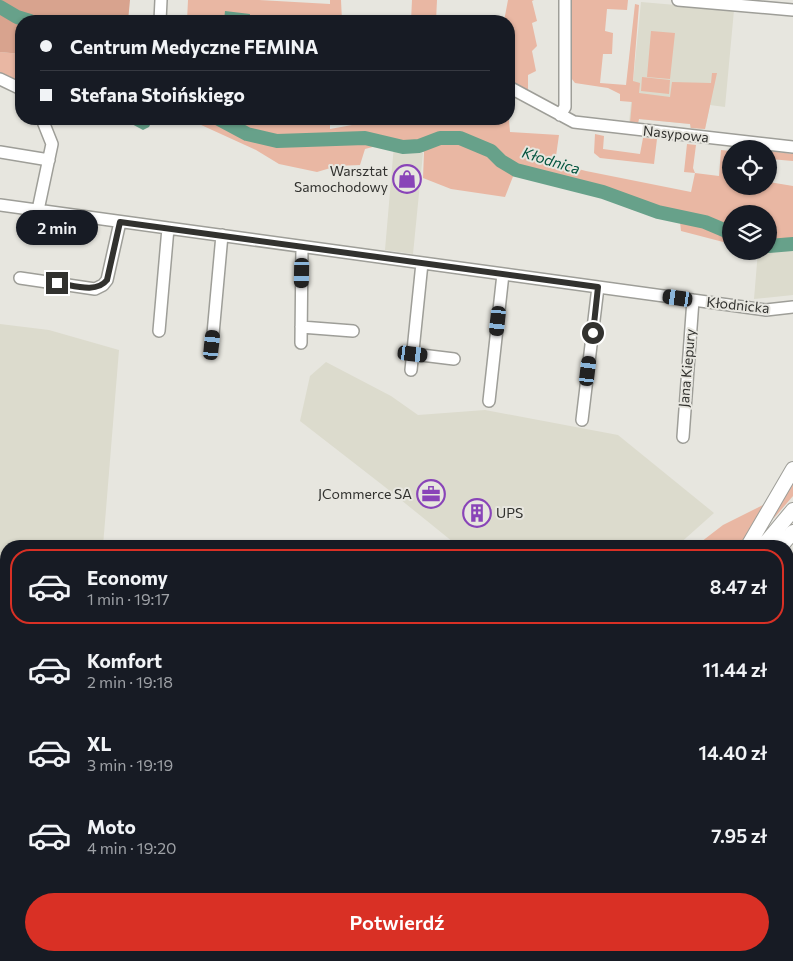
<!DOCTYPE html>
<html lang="pl">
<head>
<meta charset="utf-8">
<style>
  :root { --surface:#171b24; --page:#20242c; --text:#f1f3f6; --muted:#9ea1a6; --line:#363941; --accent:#d93025 }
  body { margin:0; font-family:Commissioner,sans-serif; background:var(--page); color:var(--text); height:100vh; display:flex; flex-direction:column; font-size:19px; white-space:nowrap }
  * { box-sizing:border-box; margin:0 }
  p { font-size:16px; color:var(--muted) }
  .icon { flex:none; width:28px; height:28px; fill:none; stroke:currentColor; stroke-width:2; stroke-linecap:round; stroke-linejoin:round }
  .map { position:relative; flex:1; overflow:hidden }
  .details { position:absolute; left:0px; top:540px; width:794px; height:421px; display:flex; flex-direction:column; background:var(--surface); border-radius:20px 20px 0 0; box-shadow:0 1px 4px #0004 }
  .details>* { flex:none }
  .banner { position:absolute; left:15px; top:15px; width:500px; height:110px; border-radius:20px; box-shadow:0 1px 4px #0004; display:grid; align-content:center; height:110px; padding:0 25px; background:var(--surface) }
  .buttons { position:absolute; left:722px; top:140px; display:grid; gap:10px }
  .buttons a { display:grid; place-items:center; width:55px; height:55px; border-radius:50%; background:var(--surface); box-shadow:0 1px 4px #0004; font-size:25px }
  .end { position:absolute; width:22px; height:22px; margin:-11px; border:6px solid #32322f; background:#fff; box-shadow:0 0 0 2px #fff }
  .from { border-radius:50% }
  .bubble { position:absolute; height:35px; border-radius:18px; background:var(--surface); box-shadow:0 1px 4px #0004; font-size:16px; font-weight:600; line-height:35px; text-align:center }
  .car { position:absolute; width:15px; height:30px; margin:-15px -8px; border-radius:6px; box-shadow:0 0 4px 1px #0007; background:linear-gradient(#222 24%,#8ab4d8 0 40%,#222 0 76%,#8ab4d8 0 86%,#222 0) }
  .banner b { display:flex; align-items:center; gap:18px; height:48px; font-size:19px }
  .banner b+b { border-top:1px solid var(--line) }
  .banner i { width:12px; height:12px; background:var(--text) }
  ul { padding:9px 0 0; list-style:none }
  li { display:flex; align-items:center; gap:15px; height:75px; margin:0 10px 8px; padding:0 15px; border:2px solid transparent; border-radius:20px }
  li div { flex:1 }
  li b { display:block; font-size:19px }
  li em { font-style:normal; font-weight:600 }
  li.active { border-color:var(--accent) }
  li>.icon { width:45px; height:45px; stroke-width:1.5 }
  .button { display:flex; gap:10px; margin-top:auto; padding:10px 25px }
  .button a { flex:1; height:58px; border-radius:30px; background:var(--accent); color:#fff; font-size:20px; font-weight:600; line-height:58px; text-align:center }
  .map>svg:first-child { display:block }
  .built { fill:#dcdbcd }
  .green { fill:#e9b7a3 }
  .forest { fill:#d8a38e }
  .water { fill:#67a18a }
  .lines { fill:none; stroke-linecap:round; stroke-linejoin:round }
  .river { stroke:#67a18a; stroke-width:14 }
  .minor-casing { stroke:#9e9e98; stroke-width:14 }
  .major-casing { stroke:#9e9e98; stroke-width:16 }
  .minor { stroke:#fff; stroke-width:11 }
  .major { stroke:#fff; stroke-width:14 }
  .rail-casing { stroke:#686763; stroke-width:4.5 }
  .rail { stroke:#e7e6df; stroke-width:2.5; stroke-dasharray:8; stroke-linecap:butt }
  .route { stroke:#32322f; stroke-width:6 }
  .labels { text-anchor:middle; stroke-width:4; stroke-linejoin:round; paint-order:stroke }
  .street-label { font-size:14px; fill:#32322f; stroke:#e7e6df }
  .poi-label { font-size:14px; fill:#32322f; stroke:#e7e6df; text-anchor:end }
  .water-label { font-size:15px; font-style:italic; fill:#01533d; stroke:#e7e6df }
</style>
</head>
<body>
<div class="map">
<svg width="793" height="961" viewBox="0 0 793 961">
  <rect width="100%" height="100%" fill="#e7e6df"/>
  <path class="built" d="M641 2 734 10 725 107 710 105 705 129 690 128V124L639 119 638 124 629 123Z
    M394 145 423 153 413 254 385 250Z
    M793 247V295L754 299 758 251H769V248Z
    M0 324 49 330 119 350 103 546H6V594L0 589Z
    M326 362 391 396 418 415 485 410 618 435 714 513 677 546H458L385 487 300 421 310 376Z
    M793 616V780L788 792V621Z
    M6 667V955H281L279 961H0V675Z
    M788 826 793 828V961H777L763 955H788Z
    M631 955H695L708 961H632Z"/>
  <path class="green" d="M188 0H259L330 4V0H341L342 21H187Z
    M412 0H437L436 21H411Z
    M508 0H534L532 1 537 21 532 23 537 46 532 51 536 71 528 75V90L509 82V21H504Z
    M568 0H628L627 10 607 9 605 31 613 33 612 54H603L600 83 626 85 635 4 639 5 633 81 640 83 639 93 670 97 672 82 711 83 712 73H717L705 129 691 128 690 124 639 119 638 123H630L632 102 620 101V94L608 88 575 83 568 74Z
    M651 31 675 33 670 79 647 77Z
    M0 52 21 54V82L0 73Z
    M642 77 670 80 669 94 641 91Z
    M188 119H330V129L385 119 509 120 510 132 559 135 555 163 586 171 691 192 695 173 684 172 687 144 696 145 693 168 695 173 719 176 721 150 731 151V186H769V182L793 186V247L769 248V214H731V244L681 231 680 222 633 210 592 193 514 174 505 197 451 189 423 178 424 152 380 145 365 149 360 165 337 166 317 172 279 164 256 150Z
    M595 134 604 136 603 149 640 154 643 138 657 139 654 164 600 158 594 153Z
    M769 151 793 154V161L770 159 769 167Z
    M793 481V496L774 518V517Z
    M765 504 745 546 697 545 723 525Z
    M0 613 6 617V667L0 675Z"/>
  <path class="forest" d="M0 0H130L128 21H21V54L0 52Z
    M365 955H406L401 961H372Z
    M453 955H584L586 961H454Z"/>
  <path class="water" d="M225 11 250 14 249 21H224Z
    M130 119H153L149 127 143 130 128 122Z"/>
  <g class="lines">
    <path class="river" d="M0 7 17 17 30 21
      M219 119 247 134 277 141 365 138 403 147 419 146 440 138H460L491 151 501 161 516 170 603 192 658 212 705 222 731 233
      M769 246 793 244"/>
    <defs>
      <path id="minor" d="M678 0 793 10
        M160 21 161 0
        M0 79 21 89
        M509 87 574 122 793 147
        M560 115 565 107V0
        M0 152 49 160
        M0 205 766 310 793 307
        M38 210 52 144 42 119
        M20 278 95 289 103 285 107 280 120 222
        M301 327 353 331
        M159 331 168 228
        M301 343 302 247
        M212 345 222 235
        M413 354 454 359
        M411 370 422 263
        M489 401 503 274
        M582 420 598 287
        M683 437 693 300
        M788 602 793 597
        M0 603 6 608
        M594 955 596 961
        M617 955 618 961
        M288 961 290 955"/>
      <path id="major" d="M748 546 793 469
        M763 546 793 510
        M781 546 793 532
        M788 587 793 585
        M723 955 736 961
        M417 961 422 955"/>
    </defs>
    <use href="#minor" class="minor-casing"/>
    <use href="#major" class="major-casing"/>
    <use href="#minor" class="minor"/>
    <use href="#major" class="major"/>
    <defs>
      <path id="rail" d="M0 769 6 775
        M0 796 6 809
        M0 819 6 844
        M0 841 5 894 0 936
        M0 959 6 934"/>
    </defs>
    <use href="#rail" class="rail-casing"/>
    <use href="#rail" class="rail"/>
  </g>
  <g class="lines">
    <path class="route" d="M57 283C73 285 96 294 107 280L120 222 598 287 593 333"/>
  </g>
  <defs>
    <symbol id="shop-ring" viewBox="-11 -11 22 22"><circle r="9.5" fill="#e7e6df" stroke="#8944b8" stroke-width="1.5"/><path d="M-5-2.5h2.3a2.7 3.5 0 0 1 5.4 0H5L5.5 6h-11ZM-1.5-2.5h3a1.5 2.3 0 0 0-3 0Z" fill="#8944b8"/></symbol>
    <symbol id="office-ring" viewBox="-11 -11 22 22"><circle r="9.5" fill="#e7e6df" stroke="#8944b8" stroke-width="1.5"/><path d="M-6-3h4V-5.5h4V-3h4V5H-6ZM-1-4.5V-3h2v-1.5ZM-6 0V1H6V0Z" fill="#8944b8"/></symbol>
    <symbol id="building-ring" viewBox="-11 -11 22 22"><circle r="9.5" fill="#e7e6df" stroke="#8944b8" stroke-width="1.5"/><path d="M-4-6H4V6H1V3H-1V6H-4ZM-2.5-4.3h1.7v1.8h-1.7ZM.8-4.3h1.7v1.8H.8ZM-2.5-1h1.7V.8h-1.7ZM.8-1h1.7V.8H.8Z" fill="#8944b8"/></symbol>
  </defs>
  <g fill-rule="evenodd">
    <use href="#shop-ring" x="391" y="163" width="32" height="32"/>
    <use href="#office-ring" x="415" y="478" width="32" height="32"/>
    <use href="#building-ring" x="461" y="497" width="32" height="32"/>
  </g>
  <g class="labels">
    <g class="street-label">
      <text transform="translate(676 134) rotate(6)" y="5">Nasypowa</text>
      <text transform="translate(738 305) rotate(6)" y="5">Kłodnicka</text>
      <text transform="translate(687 368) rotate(-85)" y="5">Jana Kiepury</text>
    </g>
    <g class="poi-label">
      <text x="388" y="176">Warsztat<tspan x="388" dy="16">Samochodowy</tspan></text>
      <text x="412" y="499">JCommerce SA</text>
      <text x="496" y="518" text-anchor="start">UPS</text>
    </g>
    <g class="water-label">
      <text transform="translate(551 161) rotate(17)" y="5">Kłodnica</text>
    </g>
  </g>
</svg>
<div class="buttons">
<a><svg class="icon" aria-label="locate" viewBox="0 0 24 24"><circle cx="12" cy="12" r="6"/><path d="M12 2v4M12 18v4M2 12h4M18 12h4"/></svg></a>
<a><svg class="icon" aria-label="layers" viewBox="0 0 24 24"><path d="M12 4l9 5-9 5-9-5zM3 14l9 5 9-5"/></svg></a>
</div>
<i class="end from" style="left:593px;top:333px"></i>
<i class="end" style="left:57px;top:283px"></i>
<div class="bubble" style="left:16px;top:210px;width:82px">2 min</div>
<i class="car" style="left:302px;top:273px;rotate:181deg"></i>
<i class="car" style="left:678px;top:298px;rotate:278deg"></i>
<i class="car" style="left:498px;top:321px;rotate:186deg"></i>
<i class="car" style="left:212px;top:345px;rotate:6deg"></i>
<i class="car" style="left:413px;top:354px;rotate:97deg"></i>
<i class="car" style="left:588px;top:371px;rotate:7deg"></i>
<div class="banner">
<b><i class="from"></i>Centrum Medyczne FEMINA</b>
<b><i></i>Stefana Stoińskiego</b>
</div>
<section class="details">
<ul>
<li class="active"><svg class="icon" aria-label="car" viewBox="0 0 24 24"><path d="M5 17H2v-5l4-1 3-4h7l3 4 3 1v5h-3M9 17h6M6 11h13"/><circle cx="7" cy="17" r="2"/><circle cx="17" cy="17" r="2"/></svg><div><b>Economy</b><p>1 min · 19:17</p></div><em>8.47 zł</em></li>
<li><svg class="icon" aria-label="car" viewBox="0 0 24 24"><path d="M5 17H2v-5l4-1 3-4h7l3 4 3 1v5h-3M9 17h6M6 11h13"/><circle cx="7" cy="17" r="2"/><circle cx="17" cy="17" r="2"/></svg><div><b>Komfort</b><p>2 min · 19:18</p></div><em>11.44 zł</em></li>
<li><svg class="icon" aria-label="car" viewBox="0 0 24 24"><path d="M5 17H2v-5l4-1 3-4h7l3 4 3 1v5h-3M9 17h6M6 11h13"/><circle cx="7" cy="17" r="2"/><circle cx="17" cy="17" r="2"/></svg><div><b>XL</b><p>3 min · 19:19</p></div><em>14.40 zł</em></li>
<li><svg class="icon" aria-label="car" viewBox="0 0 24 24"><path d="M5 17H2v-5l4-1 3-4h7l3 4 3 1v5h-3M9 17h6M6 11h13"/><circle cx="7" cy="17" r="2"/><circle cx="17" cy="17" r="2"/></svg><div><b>Moto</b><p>4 min · 19:20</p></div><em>7.95 zł</em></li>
</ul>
<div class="button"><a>Potwierdź</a></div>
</section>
</div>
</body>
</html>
